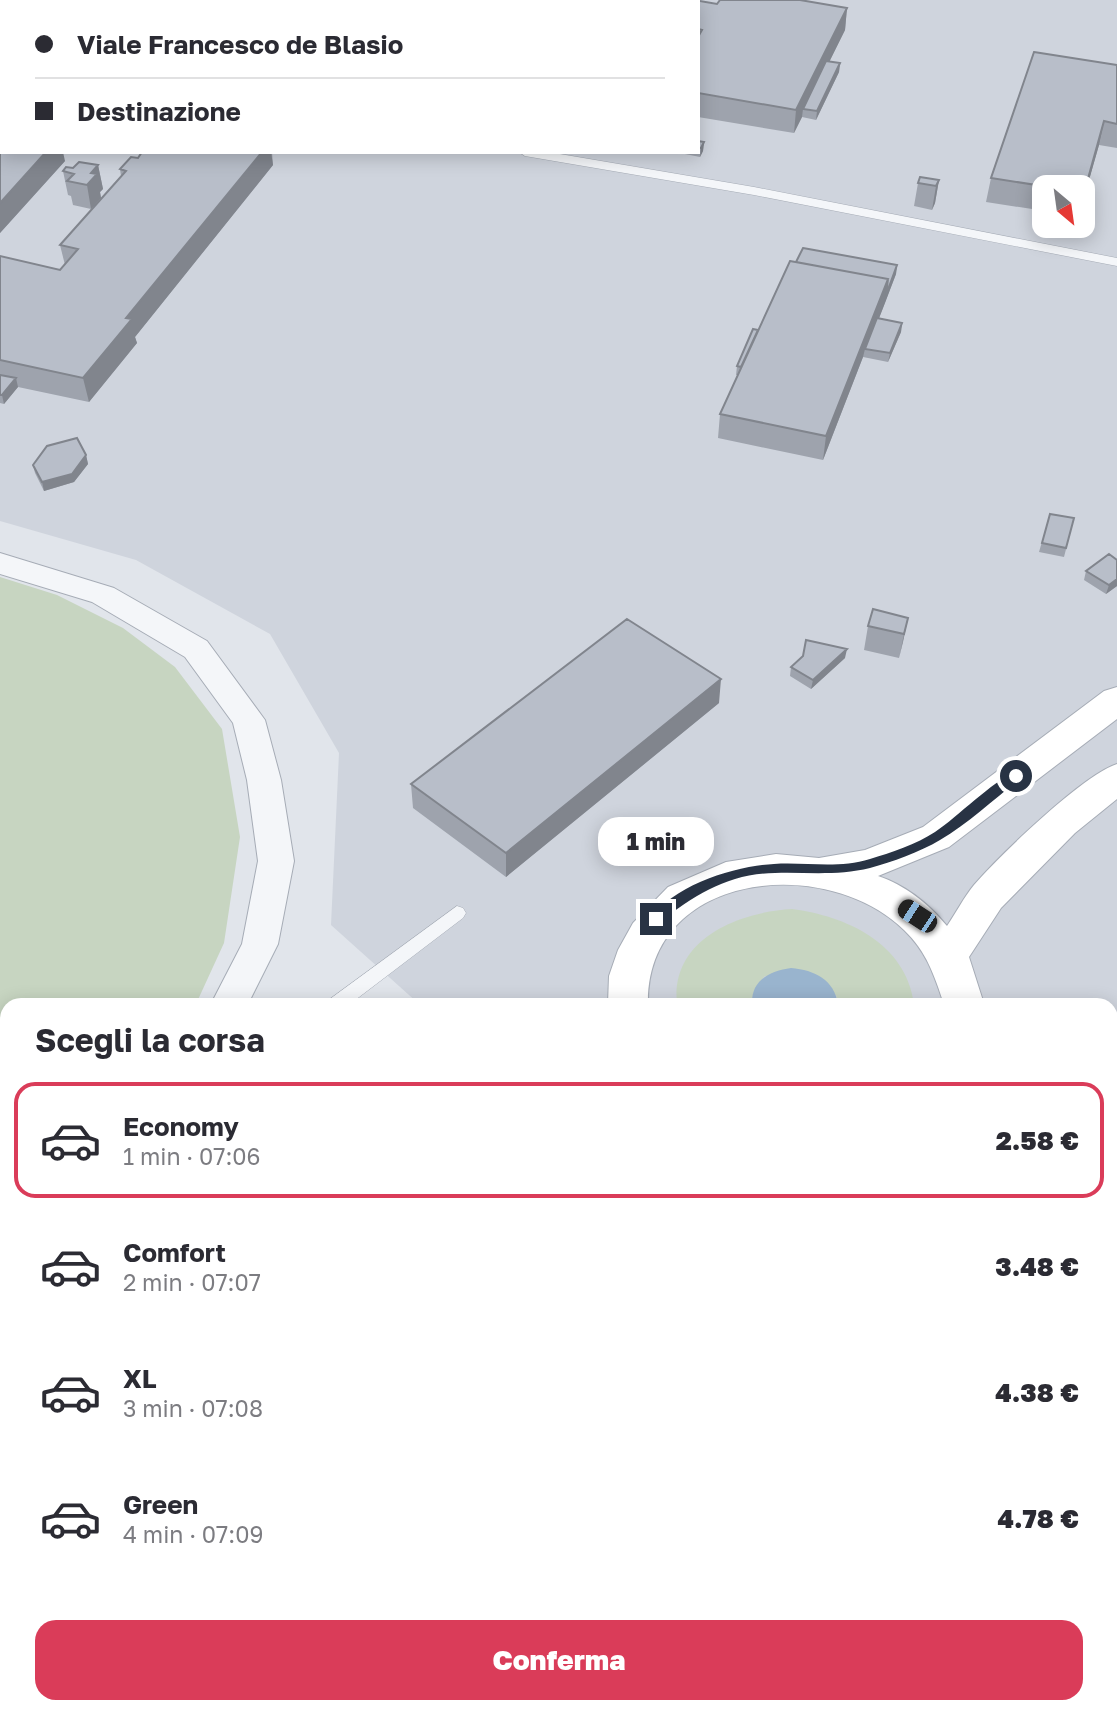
<!DOCTYPE html>
<html lang="it">
<head>
<meta charset="utf-8">
<style>
  :root { --surface:#fff; --page:#f7f7f7; --text:#2b2b33; --muted:#7c7c81; --line:#e1e1e2; --accent:#da3c59 }
  body { margin:0; font-family:"Golos Text",sans-serif; background:var(--page); color:var(--text); height:100vh; display:flex; flex-direction:column; font-size:26px; white-space:nowrap }
  * { box-sizing:border-box; margin:0 }
  p { font-size:23px; color:var(--muted) }
  .icon { flex:none; width:38px; height:38px; fill:none; stroke:currentColor; stroke-width:2; stroke-linecap:round; stroke-linejoin:round }
  .map { position:relative; flex:1; overflow:hidden }
  .details { position:absolute; left:0px; top:998px; width:1118px; height:716px; display:flex; flex-direction:column; background:var(--surface); border-radius:21px 21px 0 0; box-shadow:0 4px 18px #0003 }
  .details>* { flex:none }
  .banner { position:absolute; left:0px; top:0px; width:700px; height:154px; box-shadow:0 4px 18px #0003; display:grid; align-content:center; height:154px; padding:0 35px; background:var(--surface) }
  .needle { width:46px; rotate:151deg }
  .fabs { position:absolute; left:1032px; top:175px; display:grid; gap:14px }
  .fabs a { display:grid; place-items:center; width:63px; height:63px; border-radius:14px; background:var(--surface); box-shadow:0 4px 18px #0003; font-size:35px }
  .end { position:absolute; width:32px; height:32px; margin:-16px; border:9px solid #283344; background:#fff; box-shadow:0 0 0 4px #fff }
  .from { border-radius:50% }
  .bubble { position:absolute; height:49px; border-radius:21px; background:var(--surface); box-shadow:0 4px 18px #0003; font-size:23px; font-weight:800; line-height:49px; text-align:center }
  .car { position:absolute; width:21px; height:42px; margin:-21px -10px; border-radius:9px; box-shadow:0 0 5px 2px #0007; background:linear-gradient(#222 24%,#8ab4d8 0 40%,#222 0 76%,#8ab4d8 0 86%,#222 0) }
  .banner b { display:flex; align-items:center; gap:24px; height:66px; font-size:26px }
  .banner b+b { border-top:2px solid var(--line) }
  .banner i { width:18px; height:18px; background:var(--text) }
  ul { padding:0; list-style:none }
  li { display:flex; align-items:center; gap:21px; height:116px; margin:0 14px 10px; padding:0 21px; border:4px solid transparent; border-radius:21px }
  li div { flex:1 }
  li b { display:block; font-size:26px }
  li em { font-style:normal; font-weight:800 }
  li.active { border-color:var(--accent) }
  li>.icon { width:63px; height:63px; stroke-width:1.5 }
  h2 { padding:0 35px; font-size:32px; line-height:84px }
  .button { display:flex; gap:14px; margin-top:auto; padding:14px 35px }
  .button a { flex:1; height:80px; border-radius:21px; background:var(--accent); color:#fff; font-size:28px; font-weight:800; line-height:80px; text-align:center }
  .map>svg:first-child { display:block }
  .built { fill:#cfd4dd; fill-rule:evenodd }
  .green { fill:#c7d5c1 }
  .water { fill:#99b4ce }
  .lines { fill:none; stroke-linecap:round; stroke-linejoin:round }
  .lane-casing { stroke:#a6acb6; stroke-width:1 }
  .street-casing { stroke:#a6acb6; stroke-width:2 }
  .secondary-casing { stroke:#a6acb6; stroke-width:2 }
  .lane { fill:#f4f6f9; fill-rule:evenodd }
  .street { fill:#f4f6f9; fill-rule:evenodd }
  .secondary { fill:#fff; fill-rule:evenodd }
  .wall { fill:#9ea3ad }
  .shaded-wall { fill:#81858d }
  .building { fill:#b8bec9; stroke:#81858d; stroke-width:2 }
  .route { fill:#283344 }
</style>
</head>
<body>
<div class="map">
<svg width="1117" height="1712" viewBox="0 0 1117 1712">
  <rect width="100%" height="100%" fill="#e1e5eb"/>
  <path class="built" d="M0 0H1117V1712H29L36 1706H1111V1004H419L331 925 339 753 270 634 136 560 0 521ZM2 2H698V152H2ZM1045 187H1083V226H1045Z"/>
  <path class="green" d="M0 577 57 595 123 628 175 667 222 729 240 837 224 943 196 1004H7V1345L0 1357Z
    M792 909C846 916 906 943 914 1004H838L836 995 765 976C757 985 752 992 752 1004H677C670 939 739 912 792 909Z"/>
  <path class="water" d="M791 968C815 970 834 980 838 1004H752C751 980 770 971 791 968Z"/>
  <g class="lines">
    <defs>
      <path id="lane" d="M0 61H2V67H0Z
        M519 152H548L754 187 1117 258V266L754 195 525 156Z
        M457 906 463 908 466 913 463 918 350 1004H328L330 999Z"/>
      <path id="street" d="M0 553 114 588 207 641 265 720 281 780 294 861 278 944 248 1004H211L242 944 258 861 247 780 233 723 185 657 92 602 0 574Z
        M1111 1215 1117 1217V1256L1111 1254Z
        M1111 1315 1117 1317V1359L1111 1356Z
        M7 1374V1422L0 1425V1376Z"/>
      <path id="secondary" d="M1117 687V719L949 847 878 876C905 885 929 904 947 926 956 913 964 897 974 885 999 856 1083 775 1117 764V799L1075 833 1001 908 969 957 984 1004H944C934 975 927 952 904 930 825 853 646 872 648 1004H608L609 976 618 950 633 923 668 887 726 862 776 854 819 858 865 850 923 827 1104 691Z
        M7 1542V1594L0 1597V1545Z
        M7 1639V1694L0 1697V1642Z"/>
    </defs>
    <use href="#lane" class="lane-casing"/>
    <use href="#street" class="street-casing"/>
    <use href="#secondary" class="secondary-casing"/>
    <use href="#lane" class="lane"/>
    <use href="#street" class="street"/>
    <use href="#secondary" class="secondary"/>
  </g>
  <path class="wall" d="M698 2 717 4 847 8 845 30 829 62 840 63 839 72 816 120 802 117 794 133 698 117Z
    M1117 65V148L1099 145 1083 201V187H1045V211L986 202 991 178Z
    M2 101V152L65 161 0 233V102Z
    M698 141 704 142 703 151 700 157 675 152H698Z
    M272 152 273 165 135 337 137 343 89 402 18 387 4 404 0 403V256L60 270 65 265 60 245 121 176 120 169 138 158Z
    M98 165 103 189 100 192 101 198 91 209 73 205 71 196 68 195 63 171 73 168Z
    M939 180 935 203 932 210 914 206 918 183Z
    M897 265 896 274 879 318 902 323 901 332 888 362 863 357 823 460 718 438 720 414 738 375H736L737 366 758 330Z
    M86 455 88 464 74 482 44 491 35 473 33 465Z
    M1050 514 1074 518 1064 557 1039 552Z
    M1117 560V586L1106 594 1084 580 1086 571Z
    M908 618 899 658 864 650 868 626Z
    M845 658 811 689 790 676 791 667Z
    M719 703 506 877 413 808 411 784Z"/>
  <path class="shaded-wall" d="M847 8 845 30 806 109H803L802 117 794 133 796 110Z
    M840 63 839 72 816 120 817 111Z
    M1104 121 1099 145 1083 201V197Z
    M704 142 703 151 700 157 701 148Z
    M46 152H63L65 161 0 233V203Z
    M262 152H271L273 165 135 337 137 343 89 402 83 378 126 318Z
    M98 165 103 189 100 192 101 198 91 209 87 185 91 173Z
    M939 180 935 203 932 210 936 186Z
    M897 265 896 274 885 303 867 349H865L863 357 823 460 826 436 888 279Z
    M902 323 901 332 888 362 890 353Z
    M16 378 18 387 4 404 2 395Z
    M86 455 88 464 74 482 44 491 42 482Z
    M1117 579V586L1106 594 1109 585Z
    M908 618 903 642 899 658 904 634Z
    M847 649 845 658 811 689 813 680Z
    M721 679 719 703 506 877V853Z"/>
  <path class="building" d="M281 0H366L364 2H280Z
    M694 0 717 4 720 0H800L847 8 796 110 698 93V37L702 30 698 29V2H693Z
    M1034 52 1117 65V124L1104 121 1084 193H1083V187H1049L991 178Z
    M826 61 840 63 817 111 803 109Z
    M2 101V111L0 110V102Z
    M0 126H2V152H46L0 203Z
    M698 141 704 142 701 148H698Z
    M142 152H262L126 318 132 319 83 378 0 360V256L60 270 78 249 60 245 126 171 120 169 131 157 138 158Z
    M79 162 98 165 91 173 97 174 87 185 67 181 74 174 63 171 66 167 73 168Z
    M920 177 939 180 936 186 918 183Z
    M803 248 897 265 886 295 888 279 796 262Z
    M790 261 888 279 826 436 720 414Z
    M877 318 902 323 890 353 865 349Z
    M753 329 758 330 741 367 737 366Z
    M0 375 16 378 2 395H0Z
    M77 438 86 455 72 474 42 482 33 465 47 446Z
    M1050 514 1074 518 1066 548 1042 543Z
    M1109 554 1117 560V579L1109 585 1086 571Z
    M873 609 908 618 904 634 868 626Z
    M627 619 721 679 506 853 411 784Z
    M806 640 847 649 813 680 791 667 803 656Z
    M242 1706H248L253 1712H236Z"/>
  <path class="route" d="M1016 772 1022 776 1020 779C994 799 968 824 940 840 920 852 892 862 870 868 838 876 807 872 775 873 728 874 696 894 660 922L656 924 650 919C674 885 735 866 774 864 807 862 838 869 870 859 890 853 917 844 935 832 959 816 991 782 1016 772Z"/>
</svg>
<div class="fabs">
<a><svg class="needle" viewBox="-14 -14 28 28"><path d="M0-13l5 13h-10z" fill="#e53935"/><path d="M0 13l5-13h-10z" fill="#7c7c81"/></svg></a>
</div>
<i class="end from" style="left:1016px;top:776px"></i>
<i class="end" style="left:656px;top:919px"></i>
<div class="bubble" style="left:598px;top:817px;width:116px">1 min</div>
<i class="car" style="left:917px;top:916px;rotate:303deg"></i>
<div class="banner">
<b><i class="from"></i>Viale Francesco de Blasio</b>
<b><i></i>Destinazione</b>
</div>
<section class="details">
<h2>Scegli la corsa</h2>
<ul>
<li class="active"><svg class="icon" aria-label="car" viewBox="0 0 24 24"><path d="M5 17H2v-5l4-1 3-4h7l3 4 3 1v5h-3M9 17h6M6 11h13"/><circle cx="7" cy="17" r="2"/><circle cx="17" cy="17" r="2"/></svg><div><b>Economy</b><p>1 min · 07:06</p></div><em>2.58 €</em></li>
<li><svg class="icon" aria-label="car" viewBox="0 0 24 24"><path d="M5 17H2v-5l4-1 3-4h7l3 4 3 1v5h-3M9 17h6M6 11h13"/><circle cx="7" cy="17" r="2"/><circle cx="17" cy="17" r="2"/></svg><div><b>Comfort</b><p>2 min · 07:07</p></div><em>3.48 €</em></li>
<li><svg class="icon" aria-label="car" viewBox="0 0 24 24"><path d="M5 17H2v-5l4-1 3-4h7l3 4 3 1v5h-3M9 17h6M6 11h13"/><circle cx="7" cy="17" r="2"/><circle cx="17" cy="17" r="2"/></svg><div><b>XL</b><p>3 min · 07:08</p></div><em>4.38 €</em></li>
<li><svg class="icon" aria-label="car" viewBox="0 0 24 24"><path d="M5 17H2v-5l4-1 3-4h7l3 4 3 1v5h-3M9 17h6M6 11h13"/><circle cx="7" cy="17" r="2"/><circle cx="17" cy="17" r="2"/></svg><div><b>Green</b><p>4 min · 07:09</p></div><em>4.78 €</em></li>
</ul>
<div class="button"><a>Conferma</a></div>
</section>
</div>
</body>
</html>
